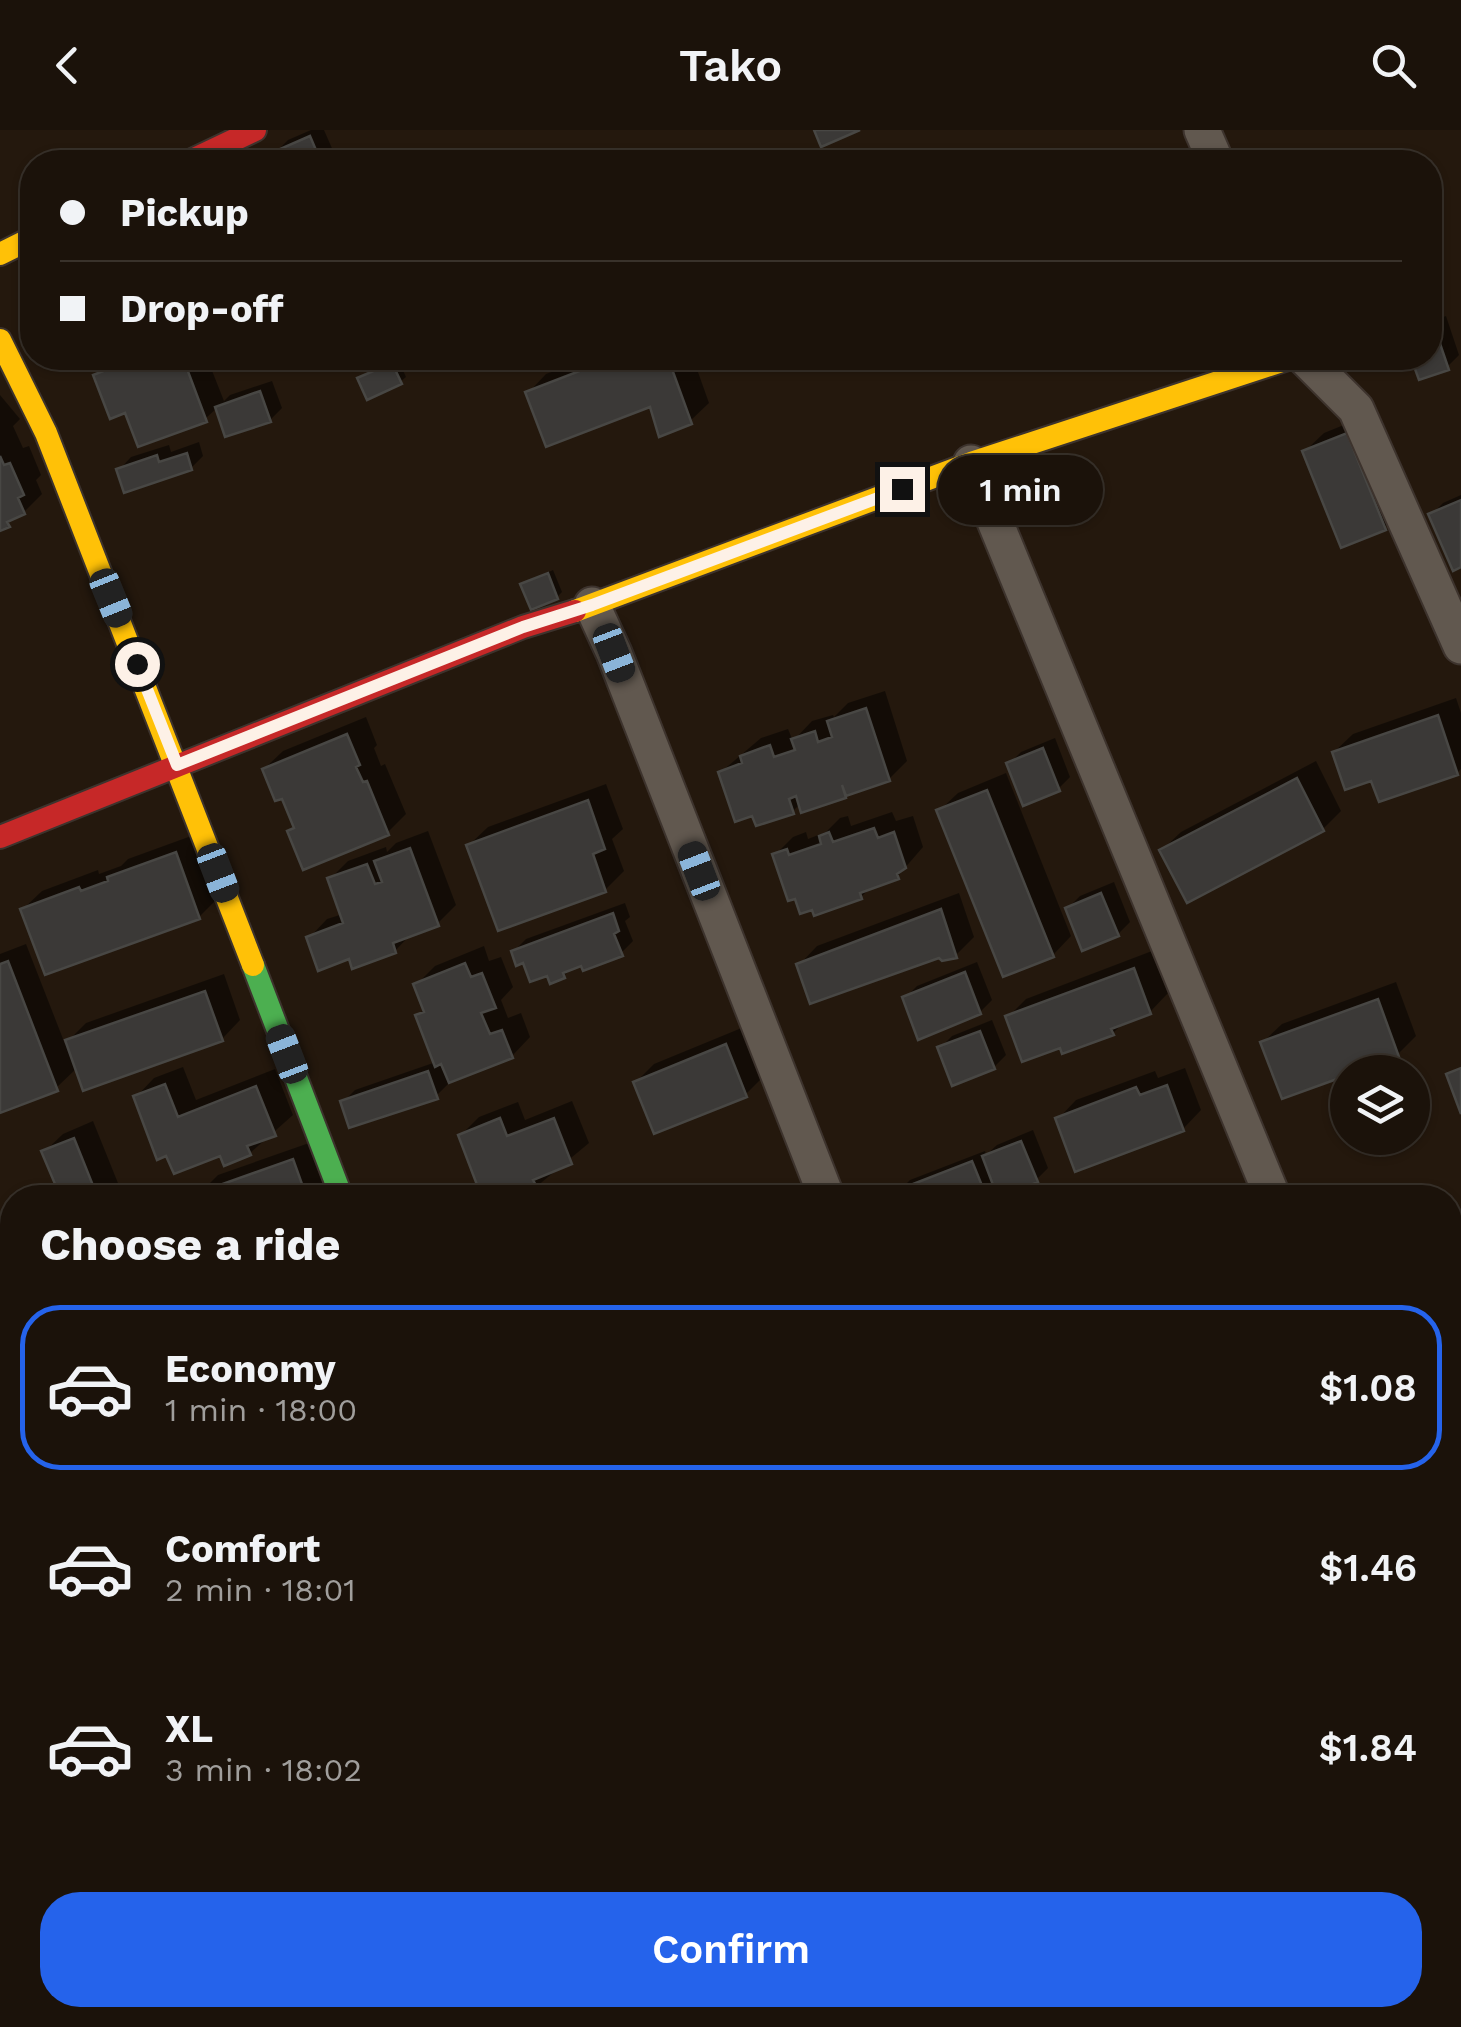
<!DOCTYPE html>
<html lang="en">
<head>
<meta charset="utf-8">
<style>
  :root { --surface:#1b120a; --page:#241b13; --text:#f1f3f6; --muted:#a09e9c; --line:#39322b; --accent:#2563eb }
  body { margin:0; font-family:"Work Sans",sans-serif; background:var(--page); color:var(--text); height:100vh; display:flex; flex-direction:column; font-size:38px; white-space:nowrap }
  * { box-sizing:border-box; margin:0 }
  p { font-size:32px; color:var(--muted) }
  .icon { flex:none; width:55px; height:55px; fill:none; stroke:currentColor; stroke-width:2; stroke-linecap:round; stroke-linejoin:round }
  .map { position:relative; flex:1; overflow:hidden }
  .panel { position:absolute; left:0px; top:1055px; width:1462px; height:842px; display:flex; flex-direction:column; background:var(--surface); border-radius:40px 40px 0 0; box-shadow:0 2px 8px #0004,0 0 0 2px var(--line) }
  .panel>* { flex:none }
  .banner { position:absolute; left:20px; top:20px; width:1422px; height:220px; border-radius:40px; box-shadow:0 2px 8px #0004,0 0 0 2px var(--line); display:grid; align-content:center; height:220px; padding:0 40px; background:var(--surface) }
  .tools { position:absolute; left:1330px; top:925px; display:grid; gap:20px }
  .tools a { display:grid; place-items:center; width:100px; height:100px; border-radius:50%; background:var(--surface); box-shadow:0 2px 8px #0004,0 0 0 2px var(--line); font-size:50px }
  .end { position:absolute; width:45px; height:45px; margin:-22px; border:12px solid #fdf1e7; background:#111; box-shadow:0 0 0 5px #111 }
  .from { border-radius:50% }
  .bubble { position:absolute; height:70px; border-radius:35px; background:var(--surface); box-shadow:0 2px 8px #0004,0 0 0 2px var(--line); font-size:32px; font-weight:600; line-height:70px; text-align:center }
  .car { position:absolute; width:30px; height:60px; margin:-30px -15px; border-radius:12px; box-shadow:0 0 8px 2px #0007; background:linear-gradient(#222 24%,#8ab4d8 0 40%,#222 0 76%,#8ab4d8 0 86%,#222 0) }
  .banner b { display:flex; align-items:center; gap:35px; height:95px; font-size:38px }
  .banner b+b { border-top:2px solid var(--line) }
  .banner i { width:25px; height:25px; background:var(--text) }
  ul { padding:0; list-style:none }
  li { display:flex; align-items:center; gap:30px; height:165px; margin:0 20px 15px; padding:0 20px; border:5px solid transparent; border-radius:40px }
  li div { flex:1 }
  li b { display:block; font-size:38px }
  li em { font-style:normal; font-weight:600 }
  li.current { border-color:var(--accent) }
  li>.icon { width:90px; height:90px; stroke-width:1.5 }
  h2 { padding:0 40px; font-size:45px; line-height:120px }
  .action { display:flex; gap:20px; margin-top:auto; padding:20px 40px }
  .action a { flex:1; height:115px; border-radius:40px; background:var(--accent); color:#fff; font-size:40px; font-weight:600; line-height:115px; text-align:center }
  header { display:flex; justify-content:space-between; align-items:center; height:130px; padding:0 40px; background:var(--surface); font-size:45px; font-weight:600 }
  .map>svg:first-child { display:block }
  .shadow { fill:#0007 }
  .building { fill:#3b3937; stroke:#484744; stroke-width:2.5 }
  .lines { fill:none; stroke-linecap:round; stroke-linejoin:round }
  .street-casing { stroke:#3d332d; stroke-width:39 }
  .fast-casing { stroke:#3d332d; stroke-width:26 }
  .slow-casing { stroke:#3d332d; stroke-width:26 }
  .jam-casing { stroke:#3d332d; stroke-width:26 }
  .street { stroke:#61584f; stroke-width:35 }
  .fast { stroke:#4caf50; stroke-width:22 }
  .slow { stroke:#ffc107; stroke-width:22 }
  .jam { stroke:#c62828; stroke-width:22 }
  .route { stroke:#fdf1e7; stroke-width:12 }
</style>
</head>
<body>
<header><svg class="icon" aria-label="back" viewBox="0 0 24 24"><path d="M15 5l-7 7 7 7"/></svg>Tako<svg class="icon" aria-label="search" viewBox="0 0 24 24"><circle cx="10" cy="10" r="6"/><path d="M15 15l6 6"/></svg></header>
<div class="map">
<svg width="1461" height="1897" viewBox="0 0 1461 1897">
  <rect width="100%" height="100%" fill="#24180d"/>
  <path class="shadow" d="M311 0H324L338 32H281L276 22 288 10Z
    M1446 186 1459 225 1447 237 1421 247 1414 228H1430V192Z
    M104 228H207L224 271 230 265 272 251 282 278 270 290 218 277 205 289 126 280 96 245 107 234Z
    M589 228H693L709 273 690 291 651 274 528 263 546 244Z
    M398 229 406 247 400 252 360 249Z
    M0 265 20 289 13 296 23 318 29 316 41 345 36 350 42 364 24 382 0 398Z
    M1366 286 1403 380 1384 398 1305 321 1324 303Z
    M199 312 203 326 191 338 119 340 131 327 169 315 171 322Z
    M1461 365V435L1431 385 1443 373Z
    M553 440 562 462 557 467 523 454Z
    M885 561 907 631 889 649 803 680 801 673 793 681 721 642 761 608 788 599 793 611 812 591 833 585 834 587 848 573Z
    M1456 568 1461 583V639L1457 643 1373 648 1334 622 1353 604Z
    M366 587 377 615 374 618 381 636 385 634 406 684 387 703 290 701 295 696 283 666 264 639 283 621Z
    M1055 608 1070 647 1058 659 1009 634 1021 622Z
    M1316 631 1341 681 1323 699 1162 720 1181 702Z
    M1006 643 1071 806 1053 825 939 681 958 663Z
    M606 654 623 699 612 709 624 741 605 760 469 715 488 697Z
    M892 682 896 691 913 686 923 717 897 747 873 755 861 767 775 725 793 707 806 702 808 709 826 702 840 688 848 686 851 696Z
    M428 701 456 775 437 794 412 803 395 821 350 826 309 808 327 789 343 784 330 749 348 731 386 717 387 722 396 713Z
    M194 705 217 769 199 787 23 779 42 761 98 740 99 744 121 736 128 729Z
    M1114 752 1130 792 1118 804 1068 778 1080 766Z
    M959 763 974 807 956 825 799 835 817 816Z
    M625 773 630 787 625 791 633 811 621 823 573 836 564 846 548 843 514 821 526 809Z
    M26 814 65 914 86 893 224 844 240 890 222 909 77 938 56 958 0 976V824Z
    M484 816 489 831 501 827 513 857 501 870 508 888 521 883 530 907 512 926 447 951 448 954 436 966 343 972 355 960 436 932 418 886 425 878 416 855 435 836Z
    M1152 821 1168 863 1150 882 1124 892 1113 903 1061 915 1008 887 1026 869Z
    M977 832 992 870 980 882 905 868 917 856Z
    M1396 852 1416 906 1397 925 1283 966 1263 912 1282 894Z
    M992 890 1006 925 994 937 940 918 952 906Z
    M744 897 764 946 745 965 636 952 654 934Z
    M183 937 196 970 275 939 293 985 250 1023H222L136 967 154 948Z
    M1185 938 1201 980 1183 999 1058 989 1076 970 1155 941 1158 948Z
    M572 971 589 1013 536 1057 512 1056 461 1005 479 987 518 972 525 990Z
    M93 991 124 1068H49L58 1057 44 1022 63 1004Z
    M1033 1000 1048 1038 1036 1050 999 1061 992 1068H901L898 1062 910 1050 985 1021 986 1025 997 1015Z
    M312 1012 331 1068H201L200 1063 218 1045Z
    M1058 1056 1062 1068H1026Z
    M0 1724 3 1732 12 1728V1858L8 1860 0 1837Z
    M439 1885H610L598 1897H421Z
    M1405 1885H1444L1448 1897H1372Z"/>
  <path class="building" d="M814 0H860L821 17Z
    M310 6 321 32H278L273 22Z
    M1434 196 1449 240 1419 250 1411 228H1430V198Z
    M102 228H183L207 292 138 317 125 283 110 289 93 245 106 240Z
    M613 228H668L692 294 659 307 650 277 546 317 525 262Z
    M392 233 402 254 367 270 357 248Z
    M260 261 271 292 225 307 215 277Z
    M1347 303 1386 400 1341 418 1302 321Z
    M187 323 192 340 124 363 116 339 157 325 159 332Z
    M0 326 4 335 10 333 24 365 18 368 25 384 7 392 10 397 0 401Z
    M1461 370V437L1453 441 1428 384Z
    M548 443 558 469 531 480 520 454Z
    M866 578 890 651 846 666 842 655 846 668 801 683 796 666 789 669 794 684 756 696 752 686 735 692 718 642 742 633 740 626 770 615 774 627 795 620 791 609 815 601 818 612 832 607 827 591Z
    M1438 585 1458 645 1379 672 1371 651 1345 660 1332 622Z
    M347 604 360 635 356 637 363 652 367 651 389 705 303 740 287 701 294 698 282 669 275 671 262 639Z
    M1043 618 1060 661 1023 676 1006 633Z
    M1297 648 1324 701 1187 773 1159 720Z
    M987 660 1054 827 1003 847 936 680Z
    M588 670 605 719 593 724 606 762 498 801 466 715Z
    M874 698 878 708 894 702 906 738 897 744 899 749 860 763 862 769 814 786 812 780 800 784 795 769 788 771 772 724 787 719 789 725 821 714 819 706 829 702 833 712Z
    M410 718 439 796 393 813 396 823 352 839 349 829 318 841 306 807 343 793 327 748 367 734 375 754 382 752 374 731Z
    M176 722 200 789 45 845 20 779 79 757 81 761 108 751 107 747Z
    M1101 763 1119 806 1082 821 1065 778Z
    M941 779 957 828 942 831 939 828 810 874 796 834Z
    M613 783 619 801 614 804 623 826 583 841 581 836 563 843 565 848 550 854 547 846 530 852 523 833 516 836 511 821Z
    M8 831 58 961 0 983V834Z
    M465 833 471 847 482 843 496 878 481 883 490 904 502 900 513 928 449 953 441 934 435 937 415 885 424 882 413 854Z
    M1134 838 1151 884 1111 899 1114 905 1062 924 1060 918 1022 932 1005 886Z
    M965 842 981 884 918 910 902 867Z
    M205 861 223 911 83 961 65 910Z
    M1378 869 1399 927 1348 942V945L1282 969 1260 912Z
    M980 901 995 939 952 956 937 917Z
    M726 914 747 967 654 1004 633 952Z
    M1461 938V984L1446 944Z
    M428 941 438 969 349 998 340 971Z
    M165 954 178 987 256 956 276 1006 247 1016 251 1025 224 1036 220 1026 174 1044 166 1026 157 1030 133 966Z
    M1167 955 1184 1001 1075 1042 1055 988 1136 957 1140 965Z
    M500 988 507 1006 554 988 572 1034 533 1050 538 1059 517 1068 511 1059 482 1068 458 1005Z
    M74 1008 98 1068H46L58 1061 41 1021Z
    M1021 1011 1038 1052 998 1068 982 1026Z
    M293 1029 307 1068H198L197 1063Z
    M972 1031 987 1068H898L895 1061Z
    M0 1783 3 1791 12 1788V1861L7 1863 0 1844Z
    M483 1885H592L597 1897H488Z
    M459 1886 464 1897H432Z"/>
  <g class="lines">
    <defs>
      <path id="street" d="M1202 0 1216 32
        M1305 228 1356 279 1461 516
        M971 333 1273 1068
        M592 475 614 523 827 1068
        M0 1139 12 1164
        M1450 1555 1461 1587
        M1450 1668 1461 1664
        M310 1885 317 1897
        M664 1885 669 1897
        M946 1897 969 1885"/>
      <path id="fast" d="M253 835 342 1068"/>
      <path id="slow" d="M0 124 32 108
        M0 210 46 303 253 835
        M575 481 971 333 1291 228"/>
      <path id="jam" d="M188 32 255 0
        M0 707 523 497 575 481"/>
    </defs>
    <use href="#street" class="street-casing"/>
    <use href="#fast" class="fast-casing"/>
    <use href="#slow" class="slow-casing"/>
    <use href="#jam" class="jam-casing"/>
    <use href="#street" class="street"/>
    <use href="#fast" class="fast"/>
    <use href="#slow" class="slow"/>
    <use href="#jam" class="jam"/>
  </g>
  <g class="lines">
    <path class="route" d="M137 534 177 635 523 497 592 475 902 359"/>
  </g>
</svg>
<div class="tools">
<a><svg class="icon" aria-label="layers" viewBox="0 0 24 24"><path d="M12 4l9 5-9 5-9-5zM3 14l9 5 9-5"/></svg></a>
</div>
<i class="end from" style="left:137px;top:534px"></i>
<i class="end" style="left:902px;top:359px"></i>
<div class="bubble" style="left:938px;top:325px;width:165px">1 min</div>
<i class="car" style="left:111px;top:468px;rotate:158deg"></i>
<i class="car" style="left:614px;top:523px;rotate:159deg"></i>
<i class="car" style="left:699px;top:741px;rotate:339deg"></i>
<i class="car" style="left:218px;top:743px;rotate:159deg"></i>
<i class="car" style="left:287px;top:924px;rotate:339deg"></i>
<div class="banner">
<b><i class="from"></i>Pickup</b>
<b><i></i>Drop-off</b>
</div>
<section class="panel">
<h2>Choose a ride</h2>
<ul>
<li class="current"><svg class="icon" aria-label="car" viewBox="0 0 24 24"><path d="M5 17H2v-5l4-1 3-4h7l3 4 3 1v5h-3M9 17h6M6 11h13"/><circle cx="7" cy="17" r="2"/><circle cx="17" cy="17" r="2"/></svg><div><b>Economy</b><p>1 min · 18:00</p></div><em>$1.08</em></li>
<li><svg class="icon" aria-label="car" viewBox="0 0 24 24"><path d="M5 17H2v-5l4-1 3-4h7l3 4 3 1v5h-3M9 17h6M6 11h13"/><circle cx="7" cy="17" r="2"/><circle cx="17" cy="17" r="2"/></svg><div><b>Comfort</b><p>2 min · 18:01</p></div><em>$1.46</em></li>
<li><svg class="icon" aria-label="car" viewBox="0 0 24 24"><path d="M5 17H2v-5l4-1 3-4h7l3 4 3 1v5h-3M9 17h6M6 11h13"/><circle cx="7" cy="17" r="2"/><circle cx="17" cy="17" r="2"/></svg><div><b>XL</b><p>3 min · 18:02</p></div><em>$1.84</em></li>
</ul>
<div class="action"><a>Confirm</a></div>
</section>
</div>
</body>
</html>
